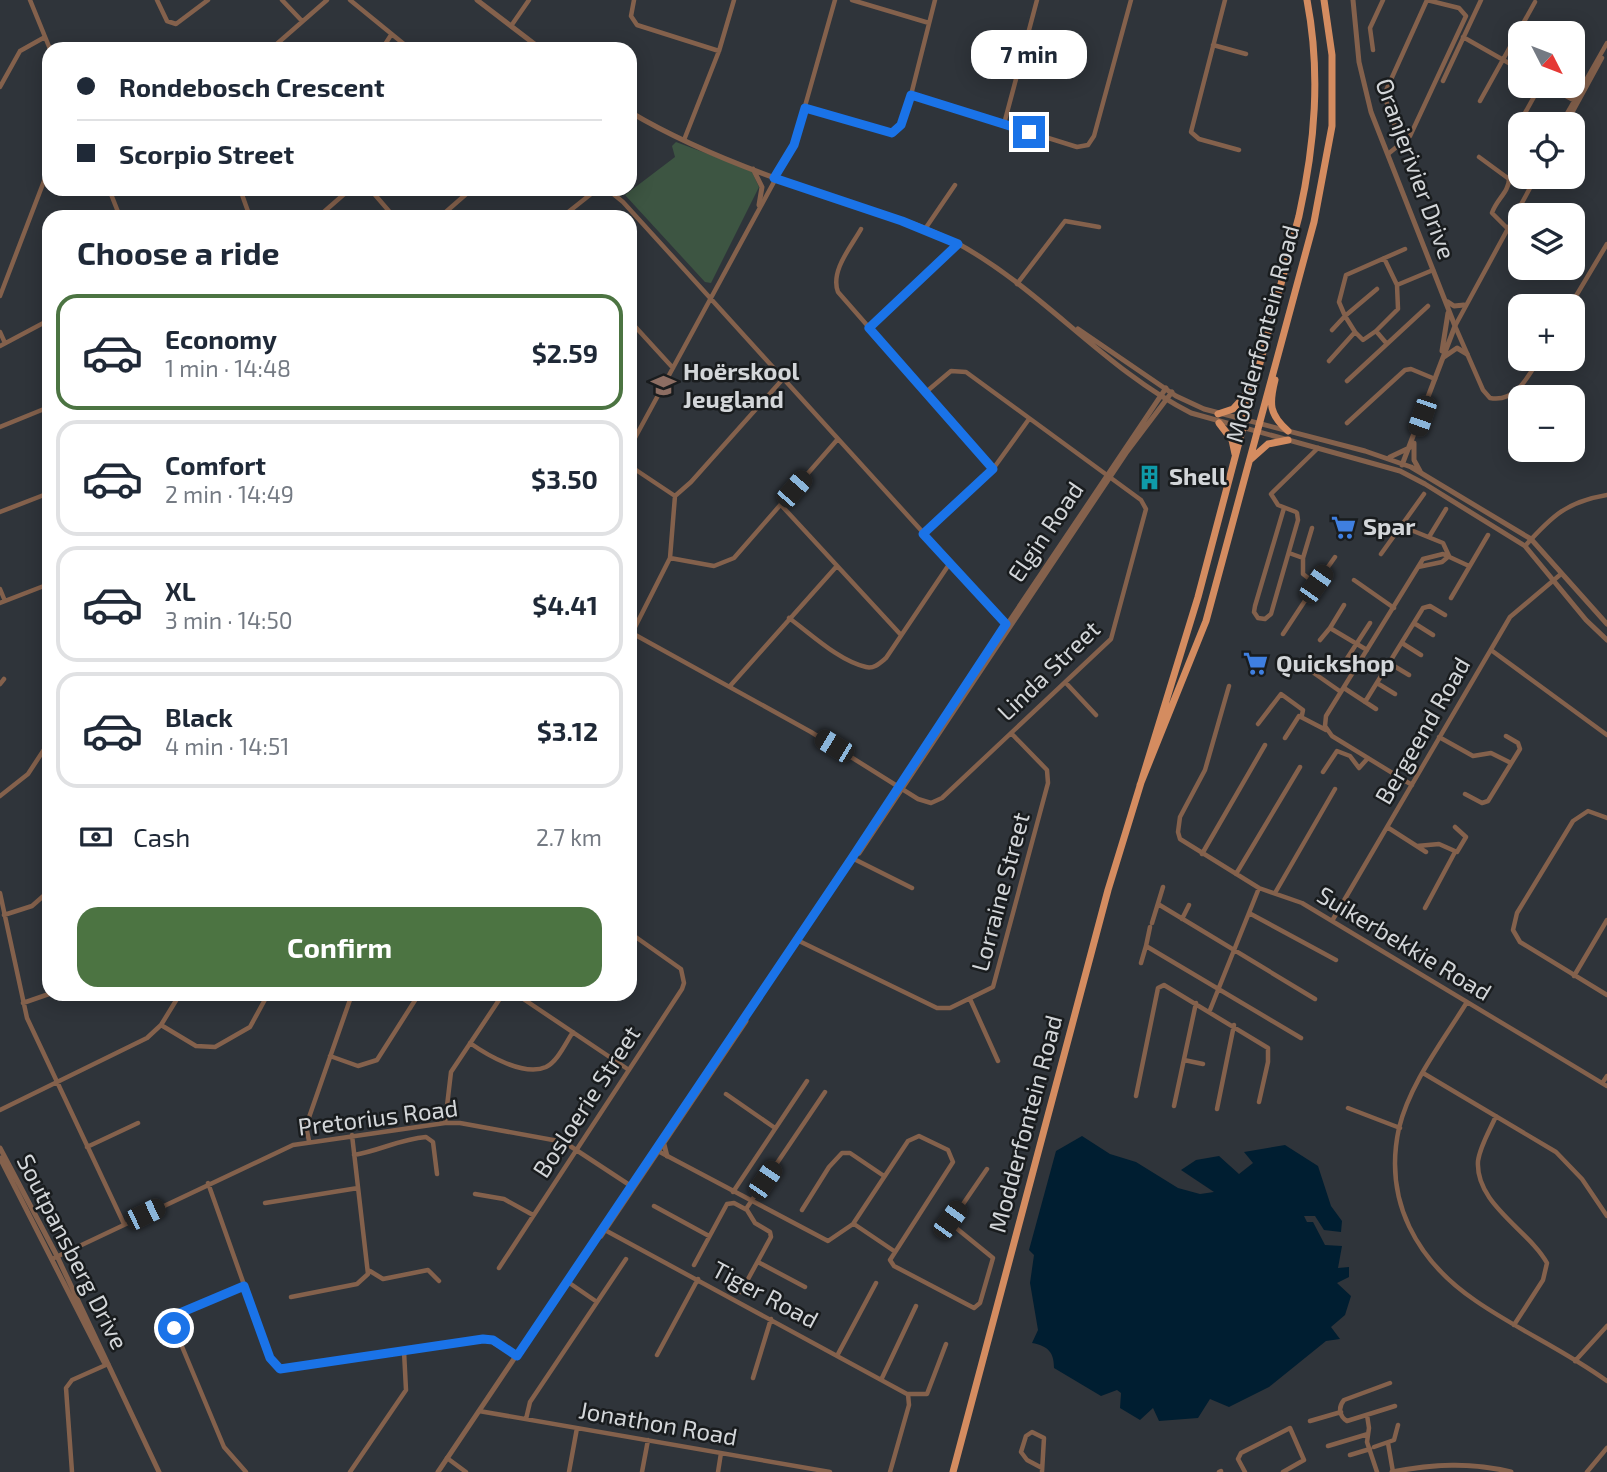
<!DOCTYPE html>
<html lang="en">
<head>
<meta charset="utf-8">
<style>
  :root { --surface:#fff; --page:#f2f2f3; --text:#1f2937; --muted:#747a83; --line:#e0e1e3; --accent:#4c7442 }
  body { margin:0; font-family:"Exo 2",sans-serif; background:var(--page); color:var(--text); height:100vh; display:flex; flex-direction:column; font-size:26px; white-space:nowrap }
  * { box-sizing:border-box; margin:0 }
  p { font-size:23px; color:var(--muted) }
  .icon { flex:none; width:38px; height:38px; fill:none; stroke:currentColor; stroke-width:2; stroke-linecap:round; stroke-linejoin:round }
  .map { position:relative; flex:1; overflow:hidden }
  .panel { position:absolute; left:42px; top:210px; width:595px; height:791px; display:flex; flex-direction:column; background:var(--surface); border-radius:21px; box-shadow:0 4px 18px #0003 }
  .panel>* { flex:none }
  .top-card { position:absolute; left:42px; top:42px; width:595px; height:154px; border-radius:21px; box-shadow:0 4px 18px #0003; display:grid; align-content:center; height:154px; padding:0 35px; background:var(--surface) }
  .needle { width:46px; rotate:132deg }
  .controls { position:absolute; left:1508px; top:21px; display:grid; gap:14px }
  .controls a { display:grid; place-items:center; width:77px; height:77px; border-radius:14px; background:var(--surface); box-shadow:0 4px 18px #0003; font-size:35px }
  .end { position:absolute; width:32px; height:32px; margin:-16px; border:9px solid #1a73e8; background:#fff; box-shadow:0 0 0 4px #fff }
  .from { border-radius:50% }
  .bubble { position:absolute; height:49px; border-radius:21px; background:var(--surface); box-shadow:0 4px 18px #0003; font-size:23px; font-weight:700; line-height:49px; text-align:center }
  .car { position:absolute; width:21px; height:42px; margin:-21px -10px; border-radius:9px; box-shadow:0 0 5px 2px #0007; background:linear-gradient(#222 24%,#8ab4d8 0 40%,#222 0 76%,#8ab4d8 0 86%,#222 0) }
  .top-card b { display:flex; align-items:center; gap:24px; height:66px; font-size:26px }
  .top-card b+b { border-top:2px solid var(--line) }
  .top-card i { width:18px; height:18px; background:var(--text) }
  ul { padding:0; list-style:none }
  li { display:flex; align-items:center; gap:21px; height:116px; margin:0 14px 10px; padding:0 21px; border:4px solid var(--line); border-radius:21px }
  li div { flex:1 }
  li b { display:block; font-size:26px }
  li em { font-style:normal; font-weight:700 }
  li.selected { border-color:var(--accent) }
  li>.icon { width:63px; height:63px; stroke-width:1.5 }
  h2 { padding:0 35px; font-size:32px; line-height:84px }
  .pay { display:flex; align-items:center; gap:18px; height:77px; padding:0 35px; font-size:26px }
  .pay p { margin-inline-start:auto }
  .action { display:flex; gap:14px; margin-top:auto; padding:14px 35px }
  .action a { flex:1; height:80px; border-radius:21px; background:var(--accent); color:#fff; font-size:28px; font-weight:700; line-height:80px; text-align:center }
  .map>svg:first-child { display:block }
  .green { fill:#3d5542 }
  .water { fill:#001e31 }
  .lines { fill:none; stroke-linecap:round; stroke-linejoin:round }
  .minor { stroke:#84614c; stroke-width:4.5 }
  .tertiary { stroke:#84614c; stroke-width:5 }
  .primary { stroke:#d48c60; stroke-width:7 }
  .route { stroke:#1a73e8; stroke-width:9 }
  .labels { text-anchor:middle; stroke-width:5; stroke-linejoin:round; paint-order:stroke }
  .street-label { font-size:24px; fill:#d3d6d9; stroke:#191c1e }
  .poi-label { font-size:24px; font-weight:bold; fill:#d3d6d9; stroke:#191c1e; text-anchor:start }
</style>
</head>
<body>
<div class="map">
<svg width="1607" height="1472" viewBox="0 0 1607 1472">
  <rect width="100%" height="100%" fill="#2f343a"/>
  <path class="green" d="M676 142 751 170 759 187 711 283 705 282 625 195 675 157 672 146Z"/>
  <path class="water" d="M1082 1136 1110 1154 1136 1162 1178 1188 1200 1194 1214 1192 1181 1170 1196 1160 1219 1156 1239 1174 1253 1163 1244 1152 1285 1145 1318 1166 1331 1206 1342 1221 1341 1232 1324 1230 1315 1216H1304L1307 1222H1313L1325 1245 1342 1246 1338 1268 1349 1267V1277L1337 1283 1351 1296 1345 1315 1331 1327 1340 1339 1326 1341 1269 1387 1229 1407 1210 1399 1198 1418 1159 1421 1153 1408 1140 1420 1120 1408 1121 1393 1117 1390 1101 1396 1054 1368C1054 1352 1048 1346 1032 1343L1038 1330 1030 1283 1034 1255 1029 1250 1056 1151Z"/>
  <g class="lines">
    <path class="minor" d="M30 0 50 49
      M157 0 167 21 176 24 208 0
      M282 0 302 21
      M350 0 410 49
      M634 0 631 16 637 25 719 51
      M852 0 929 23
      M1225 0 1191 132 1199 139 1239 150
      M511 26 529 0
      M1570 33 1575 24
      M1463 37 1521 70
      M1213 45 1246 54
      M271 49 327 0
      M382 49 391 35
      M1373 50 1370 28 1383 0
      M1443 81 1481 0
      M1548 86 1575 101
      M0 87 20 51 45 37
      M911 95 1077 147 1088 145 1094 136 1131 0
      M1480 101 1535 2
      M805 108 885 132 898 130 911 95 935 0
      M1520 122 1540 86
      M1004 124 1037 0
      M1561 124 1607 43
      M1566 124 1602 58
      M684 140 719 51 734 0
      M1402 146 1384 95 1427 0
      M1388 154 1410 136 1466 16 1459 8 1427 0
      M1479 157 1509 179C1509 192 1496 200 1492 213L1507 228
      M1536 177 1455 326 1483 390 1490 398C1515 403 1528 377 1539 359
      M109 189 120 217
      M240 189 250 217
      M370 189 394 217
      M318 217 350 189
      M440 217 472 189
      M562 217 596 190 612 193 623 202 1008 626
      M861 229C851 247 830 271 838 292L993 469
      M925 229 955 185
      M1384 258 1397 285
      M1017 284 1065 221 1099 227
      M1377 289 1345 316 1339 302 1346 275 1405 249
      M0 296 49 168
      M1570 306 1607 244
      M630 321 673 368
      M869 328 958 244
      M1332 330 1345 316 1355 332
      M1376 331 1398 309 1397 285 1433 270
      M0 332 5 343
      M1573 340 1579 343
      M0 346 49 320
      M1329 361 1355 332 1363 340 1376 331 1387 344
      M1347 381 1428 306
      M46 408 49 417
      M1347 423 1405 370 1411 369 1435 379
      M0 427 49 407
      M630 447 794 145 835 0
      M630 466 675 496 670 558 632 633
      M675 496 691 482 782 380
      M781 505 901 635
      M1284 508 1255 606 1254 612 1258 618 1265 619 1271 614 1298 520 1297 513 1296 512 1278 505 1271 494 1318 448
      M0 512 49 493
      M1401 526 1443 543 1449 556
      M923 534 993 469 1029 419
      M1429 537 1446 509
      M1525 546C1552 516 1566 502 1607 495
      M1289 553 1303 558 1312 528
      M1381 554 1424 494
      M670 558 714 566 734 558 837 440
      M1418 567 1442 562 1449 556
      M1354 580 1394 608
      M1316 584 1335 557
      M0 589 5 601
      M1451 598 1488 535
      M0 603 49 584
      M789 618C811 634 839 661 866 667 874 669 880 663 886 658L950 563
      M1414 623 1433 635
      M1330 628 1344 605
      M630 632 811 732 918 799 931 803 942 798 1111 639 1146 509 1141 500 966 372 951 371 926 392
      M1283 634 1316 584 1303 574V558
      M1320 640 1330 628 1367 650
      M1402 643 1421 655
      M1491 650 1607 735
      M1344 663 1370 623
      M1389 663 1409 675
      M1301 664 1341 692
      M1066 683 1096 715
      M1377 683 1395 694
      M0 684 4 679
      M730 686 836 567
      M1229 686 1205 770 1180 817 1178 832 1180 839 1259 888 1302 903 1607 1086
      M1344 688 1376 709
      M1365 702 1423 608 1430 606 1445 615
      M1258 724 1281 694 1303 710 1302 715
      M1439 737 1473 756 1491 753 1511 763
      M1285 738 1299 716 1326 730
      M1323 772 1337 751 1350 756 1359 768 1368 758
      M1412 785 1332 736 1325 726 1326 716 1423 559 1443 554 1469 566
      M1465 794 1482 803 1488 801 1520 749 1518 743 1506 736
      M0 796 28 774 49 742
      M1607 818 1588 811 1573 821 1517 913 1513 930 1520 942 1607 995
      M1387 827 1426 852
      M1417 846 1439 844 1457 852 1466 837 1455 827
      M1202 854 1265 745
      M852 858 912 888
      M1236 874 1300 767
      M0 893 27 1018 124 1224
      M1275 893 1335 789
      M1158 904 1315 999
      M1425 908 1455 852
      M1249 913 1336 960
      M4 915 32 906 49 891
      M1182 919 1189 905
      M1332 921 1510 617 1561 574
      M1152 923 1163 887
      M797 940 937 1008H950L993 987 1048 783 1047 770 1011 733
      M1146 946 1150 927
      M1141 963 1146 946 1301 1038
      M1574 976 1607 920
      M516 994 629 1070
      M970 999 998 1061
      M1467 1002C1443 1041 1410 1083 1399 1128 1383 1201 1417 1261 1476 1301 1518 1330 1566 1351 1607 1381
      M23 1003 49 994
      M1210 1010 1259 888
      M161 1025 196 1046 215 1047 250 1027 268 994
      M470 1043C487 1055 524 1077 546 1067 558 1061 566 1042 573 1032
      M330 1056 358 1066 377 1060 419 994
      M1184 1060 1203 1064
      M1423 1073 1556 1152 1582 1179 1607 1216
      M1603 1082 1607 1076
      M726 1094 775 1128
      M1136 1096 1158 988 1164 985 1268 1048V1062L1259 1102
      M1174 1106 1196 1003
      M1348 1108 1400 1128
      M1217 1109 1234 1025
      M0 1110 147 1038 161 1025 180 994
      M1496 1116C1490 1130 1480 1146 1478 1161 1475 1204 1529 1230 1547 1263L1543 1280 1514 1325
      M445 1123 451 1072 503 994
      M309 1141 306 1126 352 994
      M87 1147 138 1123
      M656 1150 828 1241 853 1224 908 1141 919 1136 948 1150 953 1162 890 1260 894 1266 974 1308 980 1303 993 1258 950 1223 987 1169
      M354 1155C379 1151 400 1139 426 1137L433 1142 437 1174
      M208 1183 270 1358 277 1368 487 1339 516 1356
      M733 1192 807 1081
      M475 1194 504 1199 533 1215
      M265 1203 358 1188
      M654 1206 709 1236
      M746 1209 825 1092
      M802 1210 829 1167 842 1153H850L884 1176
      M854 1224 894 1251
      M603 1229 907 1394H927L946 1344
      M52 1259 293 1145 445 1123H460L564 1142 631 1186
      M758 1262 805 1287
      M694 1265 727 1204 734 1203 747 1210 755 1223 770 1232 771 1237 741 1292
      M499 1268 682 989 684 983 681 969 630 933
      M370 1271 383 1279 428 1270 439 1281
      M568 1282 597 1302
      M244 1286C226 1294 178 1307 173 1325L224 1447 246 1472
      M291 1297 357 1284 368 1274 352 1135
      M838 1354 876 1283
      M657 1355 698 1279
      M1575 1361 1607 1326
      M753 1378 771 1319
      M882 1378 916 1306
      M1390 1383 1344 1400C1338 1407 1339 1416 1347 1421L1395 1406
      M479 1411 830 1472
      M1367 1415 1369 1428 1367 1442 1377 1472
      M526 1419 530 1402 626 1259
      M1310 1421 1341 1412
      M1388 1443 1393 1472
      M1328 1446 1368 1434
      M1374 1447 1394 1440 1398 1425
      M1350 1455 1370 1449
      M447 1458 466 1472
      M1042 1468 1027 1460 1021 1452 1026 1436 1032 1432 1044 1438 1042 1472
      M72 1472 66 1388 72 1380 108 1364
      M350 1472 406 1390 404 1351
      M569 1472 577 1428
      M642 1472 648 1440
      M718 1472 721 1453
      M890 1472 909 1405 908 1394
      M1219 1472 1221 1471
      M1245 1472 1238 1459 1241 1453 1290 1428 1304 1460 1283 1472
      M1587 1472 1607 1448"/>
    <path class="tertiary" d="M477 0 541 49
      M1353 0 1359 62 1371 112 1455 326 1402 465
      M630 112C672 137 728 161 775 178 834 201 898 213 955 242 1041 288 1104 369 1191 413L1400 471 1425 484 1525 546 1586 620 1607 640
      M753 169 762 187 759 205
      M1448 302 1454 306 1464 305
      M1078 329 1176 396 1204 409 1365 451 1411 467 1531 539 1607 624
      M1442 351 1448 313
      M1444 357 1457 348 1467 354
      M1414 443V460L1420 471
      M1390 457 1409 448
      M859 853 1126 453 1172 392
      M664 1144 667 1156
      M0 1148 57 1256 159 1472
      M0 1158 104 1362
      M601 1236 746 1021
      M438 1472 1166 388
      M1392 1472C1433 1464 1471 1462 1511 1472"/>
    <path class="primary" d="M1275 380C1269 404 1269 414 1288 431
      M1218 414 1233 409 1252 388
      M1219 423 1232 440 1235 454
      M1250 460 1268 444 1288 440
      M1140 785 1206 621 1314 222 1332 126V55L1324 0
      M953 1472 1108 890 1198 597 1299 216C1315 144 1321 73 1307 0"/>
  </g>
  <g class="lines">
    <path class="route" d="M174 1328V1321L180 1313 244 1286 270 1358 280 1369 483 1339 493 1340 517 1356 852 858 1006 624 923 534 993 469 869 328 958 244 902 221 774 178 794 145 805 108 892 133 901 125 911 95 1029 132"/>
  </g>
  <defs>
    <symbol id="school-bare" viewBox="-9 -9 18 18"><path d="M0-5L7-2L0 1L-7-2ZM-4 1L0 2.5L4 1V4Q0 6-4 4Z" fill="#8d6e63" stroke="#191c1e" stroke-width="2.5" paint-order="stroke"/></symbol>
    <symbol id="building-bare" viewBox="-9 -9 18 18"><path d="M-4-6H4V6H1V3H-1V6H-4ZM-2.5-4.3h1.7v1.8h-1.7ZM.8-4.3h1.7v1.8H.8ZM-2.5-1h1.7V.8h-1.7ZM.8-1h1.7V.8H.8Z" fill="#0f9aa8" stroke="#191c1e" stroke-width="2.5" paint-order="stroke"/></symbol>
    <symbol id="supermarket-bare" viewBox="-9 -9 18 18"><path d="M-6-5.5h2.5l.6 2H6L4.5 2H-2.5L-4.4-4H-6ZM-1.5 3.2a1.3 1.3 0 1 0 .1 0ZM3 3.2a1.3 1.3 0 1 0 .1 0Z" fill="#3f7fe0" stroke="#191c1e" stroke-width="2.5" paint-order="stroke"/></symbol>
  </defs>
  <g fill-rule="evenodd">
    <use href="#school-bare" x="646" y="368" width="35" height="35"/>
    <use href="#building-bare" x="1132" y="460" width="35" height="35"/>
    <use href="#supermarket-bare" x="1326" y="510" width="35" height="35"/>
    <use href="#supermarket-bare" x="1238" y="646" width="35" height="35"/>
  </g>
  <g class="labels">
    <g class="street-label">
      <text transform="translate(1415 169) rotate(70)" y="8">Oranjerivier Drive</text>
      <text transform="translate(1263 334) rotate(-75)" y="8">Modderfontein Road</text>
      <text transform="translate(1046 532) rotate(-56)" y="8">Elgin Road</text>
      <text transform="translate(1049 671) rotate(-44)" y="8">Linda Street</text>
      <text transform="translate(1423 731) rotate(-60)" y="8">Bergeend Road</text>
      <text transform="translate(1001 892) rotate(-75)" y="8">Lorraine Street</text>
      <text transform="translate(1404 944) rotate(31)" y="8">Suikerbekkie Road</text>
      <text transform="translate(587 1102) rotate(-57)" y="8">Bosloerie Street</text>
      <text transform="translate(378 1118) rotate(-7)" y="8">Pretorius Road</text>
      <text transform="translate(1026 1124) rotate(-75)" y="8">Modderfontein Road</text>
      <text transform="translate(72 1252) rotate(63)" y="8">Soutpansberg Drive</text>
      <text transform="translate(765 1295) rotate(28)" y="8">Tiger Road</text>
      <text transform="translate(658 1424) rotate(10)" y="8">Jonathon Road</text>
    </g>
    <g class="poi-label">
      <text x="683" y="380">Hoërskool<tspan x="683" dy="28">Jeugland</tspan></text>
      <text x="1169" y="485">Shell</text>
      <text x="1363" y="535">Spar</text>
      <text x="1276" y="672">Quickshop</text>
    </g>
  </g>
</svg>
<div class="controls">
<a><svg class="needle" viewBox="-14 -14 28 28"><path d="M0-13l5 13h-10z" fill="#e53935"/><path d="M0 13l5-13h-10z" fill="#747a83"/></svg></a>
<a><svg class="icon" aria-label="locate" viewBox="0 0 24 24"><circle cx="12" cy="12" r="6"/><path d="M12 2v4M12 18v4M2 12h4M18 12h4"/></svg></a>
<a><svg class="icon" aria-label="layers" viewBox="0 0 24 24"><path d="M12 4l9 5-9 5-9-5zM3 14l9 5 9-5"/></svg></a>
<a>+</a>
<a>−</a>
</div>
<i class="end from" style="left:174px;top:1328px"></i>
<i class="end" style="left:1029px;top:132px"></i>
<div class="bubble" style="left:971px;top:30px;width:116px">7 min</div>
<i class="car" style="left:1422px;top:416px;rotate:199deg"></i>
<i class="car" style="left:794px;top:489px;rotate:41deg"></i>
<i class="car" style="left:1316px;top:584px;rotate:35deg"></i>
<i class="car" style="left:834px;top:746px;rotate:301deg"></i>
<i class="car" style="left:765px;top:1180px;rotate:34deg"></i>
<i class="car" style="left:145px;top:1214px;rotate:64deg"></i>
<i class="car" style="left:950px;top:1220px;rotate:36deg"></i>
<div class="top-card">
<b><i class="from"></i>Rondebosch Crescent</b>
<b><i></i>Scorpio Street</b>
</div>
<section class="panel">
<h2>Choose a ride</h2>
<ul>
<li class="selected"><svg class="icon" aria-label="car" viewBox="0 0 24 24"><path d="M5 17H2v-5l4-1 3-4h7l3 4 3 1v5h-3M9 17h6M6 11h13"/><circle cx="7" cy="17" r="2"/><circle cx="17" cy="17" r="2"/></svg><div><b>Economy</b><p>1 min · 14:48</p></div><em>$2.59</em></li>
<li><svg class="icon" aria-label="car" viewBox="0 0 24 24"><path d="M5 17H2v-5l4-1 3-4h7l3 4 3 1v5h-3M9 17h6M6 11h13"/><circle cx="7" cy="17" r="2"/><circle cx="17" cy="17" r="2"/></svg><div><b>Comfort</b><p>2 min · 14:49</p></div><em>$3.50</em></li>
<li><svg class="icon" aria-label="car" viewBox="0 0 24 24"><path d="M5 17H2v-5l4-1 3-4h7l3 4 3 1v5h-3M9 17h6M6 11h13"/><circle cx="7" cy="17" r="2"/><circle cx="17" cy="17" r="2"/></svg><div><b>XL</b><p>3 min · 14:50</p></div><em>$4.41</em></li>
<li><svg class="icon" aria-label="car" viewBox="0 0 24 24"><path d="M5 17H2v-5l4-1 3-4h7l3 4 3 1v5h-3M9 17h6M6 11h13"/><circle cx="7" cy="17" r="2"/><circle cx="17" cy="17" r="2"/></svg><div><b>Black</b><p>4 min · 14:51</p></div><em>$3.12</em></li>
</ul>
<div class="pay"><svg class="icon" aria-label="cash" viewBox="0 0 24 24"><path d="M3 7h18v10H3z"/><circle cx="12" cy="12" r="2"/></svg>Cash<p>2.7 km</p></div>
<div class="action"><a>Confirm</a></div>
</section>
</div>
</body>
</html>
